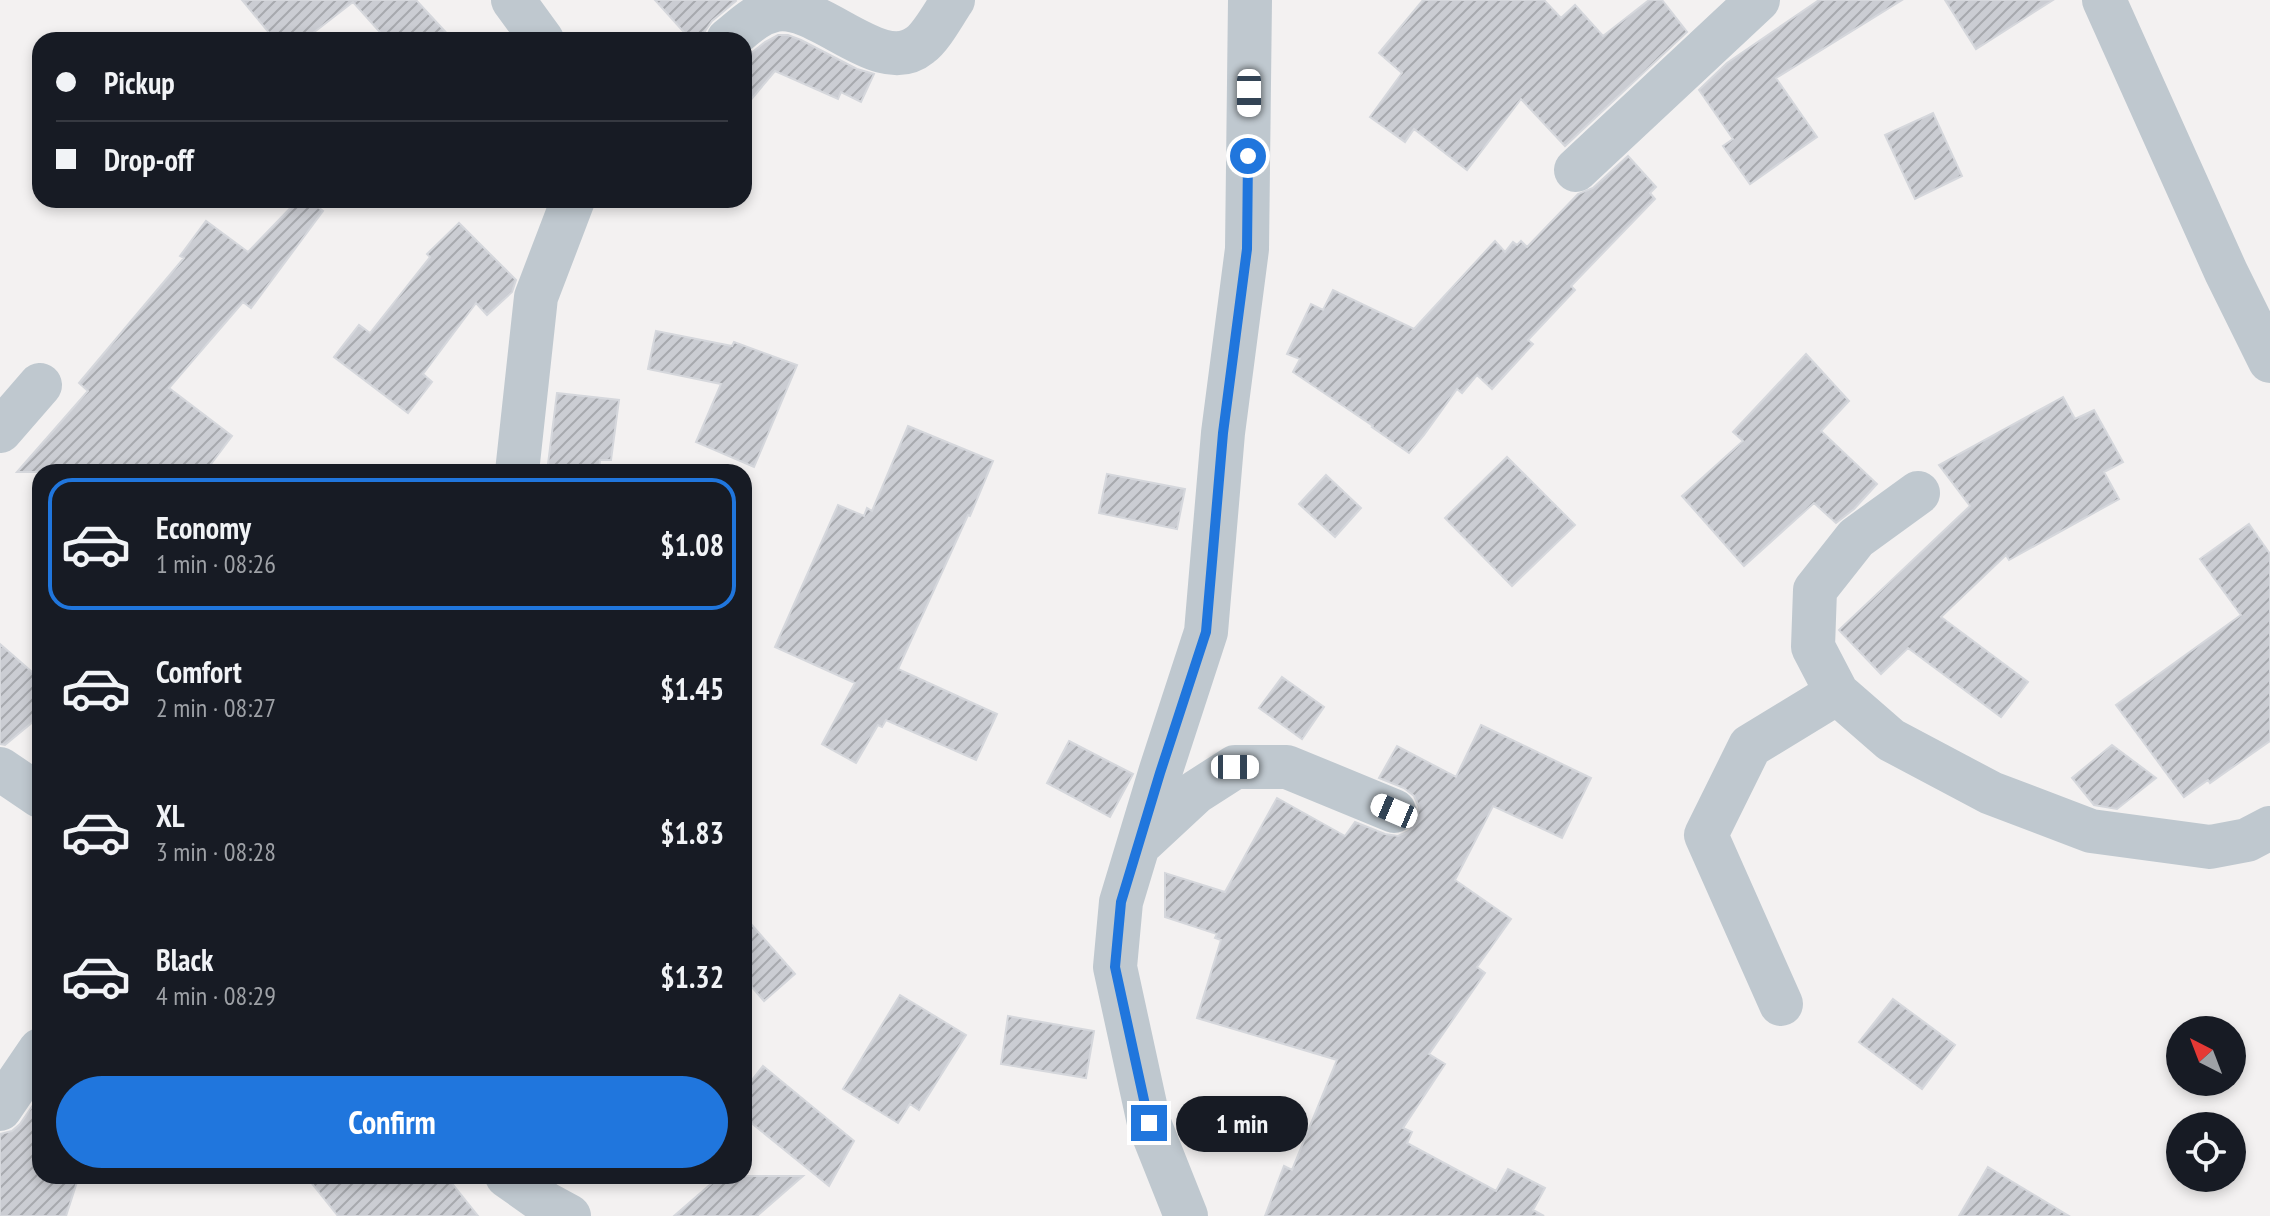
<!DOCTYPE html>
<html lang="en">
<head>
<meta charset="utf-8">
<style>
  :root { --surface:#171b24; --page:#242831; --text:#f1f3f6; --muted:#9ea1a6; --line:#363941; --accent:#2076dd }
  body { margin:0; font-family:"PT Sans Narrow",sans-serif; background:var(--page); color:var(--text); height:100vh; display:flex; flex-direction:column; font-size:30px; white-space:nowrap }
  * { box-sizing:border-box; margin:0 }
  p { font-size:26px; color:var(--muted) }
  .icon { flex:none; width:44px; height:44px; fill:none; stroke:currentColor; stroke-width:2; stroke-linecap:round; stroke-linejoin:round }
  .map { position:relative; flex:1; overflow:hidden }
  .drawer { position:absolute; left:32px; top:464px; width:720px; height:720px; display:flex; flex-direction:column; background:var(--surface); border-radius:24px; box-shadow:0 4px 12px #0003 }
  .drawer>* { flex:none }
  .guide { position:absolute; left:32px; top:32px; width:720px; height:176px; border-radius:24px; box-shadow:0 4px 12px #0003; display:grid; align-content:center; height:176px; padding:0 24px; background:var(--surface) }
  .needle { width:52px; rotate:318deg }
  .fabs { position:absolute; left:2166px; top:1016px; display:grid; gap:16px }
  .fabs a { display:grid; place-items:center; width:80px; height:80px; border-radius:50%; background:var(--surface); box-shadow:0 4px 12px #0003; font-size:40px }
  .end { position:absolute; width:36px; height:36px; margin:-18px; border:10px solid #2076dd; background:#fff; box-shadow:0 0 0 4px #fff }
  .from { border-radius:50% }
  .bubble { position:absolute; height:56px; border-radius:28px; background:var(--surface); box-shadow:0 4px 12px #0003; font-size:26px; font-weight:700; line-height:56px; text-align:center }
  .car { position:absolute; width:24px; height:48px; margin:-24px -12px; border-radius:10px; box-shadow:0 0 6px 2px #0007; background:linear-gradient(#fff 24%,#345 0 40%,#fff 0 76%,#345 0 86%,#fff 0) }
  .guide b { display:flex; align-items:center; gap:28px; height:76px; font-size:30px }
  .guide b+b { border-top:2px solid var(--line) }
  .guide i { width:20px; height:20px; background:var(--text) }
  ul { padding:14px 0 0; list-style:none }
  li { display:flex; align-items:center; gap:24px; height:132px; margin:0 16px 12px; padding:0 8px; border:4px solid transparent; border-radius:24px }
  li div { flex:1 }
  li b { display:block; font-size:30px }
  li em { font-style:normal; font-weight:700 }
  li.on { border-color:var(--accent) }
  li>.icon { width:72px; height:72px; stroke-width:1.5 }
  .cta { display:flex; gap:16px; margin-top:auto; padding:16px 24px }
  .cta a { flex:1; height:92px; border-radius:48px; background:var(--accent); color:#fff; font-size:32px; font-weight:700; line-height:92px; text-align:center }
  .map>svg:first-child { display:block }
  .building { fill:url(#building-hatch); stroke:#d5d7dc; stroke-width:2 }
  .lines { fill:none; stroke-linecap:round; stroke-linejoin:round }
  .minor { stroke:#bfc8cf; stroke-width:44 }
  .route { stroke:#2076dd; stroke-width:10 }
</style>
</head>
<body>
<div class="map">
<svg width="2270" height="1216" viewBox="0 0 2270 1216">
  <defs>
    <pattern id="building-hatch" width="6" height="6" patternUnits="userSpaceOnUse" patternTransform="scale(2)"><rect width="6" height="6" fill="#cbcdd3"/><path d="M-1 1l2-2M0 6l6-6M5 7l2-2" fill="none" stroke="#a7a9ae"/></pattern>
  </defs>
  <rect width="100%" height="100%" fill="#f3f1f1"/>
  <path class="building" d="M242 0H416L453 40H387L353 2 304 40H275Z
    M655 0H735L736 1 712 21 705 31 704 40H691Z
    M1423 0H1544L1561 18 1575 5 1603 36 1649 0H1662L1687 32 1565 146 1521 99 1467 170 1414 129 1405 142 1370 117 1402 73 1379 53Z
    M1819 0H1902L1776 78 1817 137 1750 184 1723 146 1733 139 1699 90 1727 63Z
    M1945 0H2053L1976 49Z
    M778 35H788L801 40 857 69 874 74 861 102 841 92 838 99 775 71 744 108V59L765 42Z
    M1933 113 1962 176 1915 199 1885 135Z
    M1628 156 1656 187 1650 193 1655 199 1571 286 1575 290 1528 340 1533 344 1492 389 1477 375 1462 393 1457 389 1424 435 1409 453 1372 427 1373 426 1293 372 1300 359 1287 354 1311 304 1323 310 1333 290 1414 329 1495 241 1505 252 1513 242 1517 245 1521 241 1527 247 1578 194 1593 188Z
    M298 200H309L323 211 251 308 243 302 169 388 232 436 205 472H17L88 391 79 383 184 258 180 256 206 221 248 252Z
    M459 223 516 280 512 292 487 315 476 303 423 374 432 382 408 413 334 357 359 325 370 333 430 257 427 254Z
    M656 331 732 346 734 342 797 365 754 467 696 442 721 384 648 369Z
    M1806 354 1849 401 1821 431 1877 484 1854 509 1836 523 1814 503 1744 566 1682 496 1743 441 1733 432Z
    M557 393 619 400 611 460H600L599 472H547Z
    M2063 397 2075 419 2094 410 2123 462 2104 472 2119 499 2009 560 2006 555 1941 617 2028 682 2001 717 1908 648 1881 674 1839 630 1970 506 1939 465Z
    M908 426 993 461 970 516 968 515 898 669 997 714 976 760 886 720 882 727 878 725 856 763 822 744 855 683 775 647 838 505 864 516 867 508 872 511Z
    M1507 457 1575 525 1512 586 1445 518Z
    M1107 474 1185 489 1177 529 1099 513Z
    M1326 475 1361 508 1335 537 1299 504Z
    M2249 524 2270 554V741L2210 783 2208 780 2184 797 2116 705 2241 615 2200 559Z
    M0 644 40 679V716L5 745 0 744Z
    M1282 677 1324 707 1302 739 1259 708Z
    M1481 725 1591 778 1562 838 1493 806 1455 880 1511 919 1477 967 1485 973 1429 1054 1445 1064 1403 1128 1412 1132 1407 1143 1496 1191 1508 1169 1545 1188 1533 1210 1544 1216H1265L1284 1166 1292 1170 1337 1060 1197 1018 1221 940 1215 938 1217 934 1165 917V873L1225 892 1277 798 1345 836 1355 822 1385 834 1398 836 1409 831 1417 820 1419 807 1414 796 1404 788 1379 778 1397 746 1456 777Z
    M1069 741 1133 774 1110 817 1047 783Z
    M2112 745 2156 778 2117 809 2094 805 2072 778Z
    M744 916 795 974 764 1001 744 978Z
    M900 995 966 1035 919 1110 910 1104 898 1123 843 1089Z
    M1893 999 1955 1045 1922 1089 1859 1042Z
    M1008 1016 1094 1031 1086 1078 1001 1064Z
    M763 1066 854 1141 829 1186 744 1117V1090Z
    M40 1095V1176H56L77 1182 66 1216H0V1134L12 1131 20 1124Z
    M1988 1167 2069 1216H1959Z
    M306 1176H446L478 1216H338Z
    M720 1176H803L757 1216H674Z"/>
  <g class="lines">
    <path class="minor" d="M513 0 542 40
      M2104 0 2226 272 2270 361
      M728 40C743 28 756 14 775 10 819 1 880 78 920 45 932 36 944 13 953 0
      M1576 170 1758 0
      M0 431 40 385
      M517 472 536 297 573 200
      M1918 493 1856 538 1815 590 1813 647 1837 693 1891 740 1991 793 2091 831 2210 847 2247 840 2270 828
      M0 769 40 796
      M1140 844 1196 792 1235 767H1287L1394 811
      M1781 1004 1706 835 1750 746 1837 693
      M0 1109 40 1050
      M507 1176 545 1203 569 1216
      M1186 1216 1149 1123 1115 967 1121 902 1160 773 1206 632 1223 433 1247 249 1250 0"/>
  </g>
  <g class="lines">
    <path class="route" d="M1149 1123 1115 967 1121 902 1160 773 1206 632 1223 433 1247 249 1248 156"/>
  </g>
</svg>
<div class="fabs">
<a><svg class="needle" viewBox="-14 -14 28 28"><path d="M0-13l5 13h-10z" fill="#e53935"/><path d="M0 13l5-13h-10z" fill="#9ea1a6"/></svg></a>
<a><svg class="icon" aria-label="locate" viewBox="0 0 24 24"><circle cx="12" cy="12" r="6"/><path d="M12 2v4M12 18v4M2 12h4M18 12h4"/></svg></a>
</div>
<i class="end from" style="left:1248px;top:156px"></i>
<i class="end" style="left:1149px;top:1123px"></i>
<div class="bubble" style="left:1176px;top:1096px;width:132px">1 min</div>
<i class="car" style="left:1249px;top:93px;rotate:180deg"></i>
<i class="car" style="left:1235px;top:767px;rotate:90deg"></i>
<i class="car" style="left:1394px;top:811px;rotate:293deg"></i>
<div class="guide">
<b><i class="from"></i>Pickup</b>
<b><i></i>Drop-off</b>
</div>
<section class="drawer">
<ul>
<li class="on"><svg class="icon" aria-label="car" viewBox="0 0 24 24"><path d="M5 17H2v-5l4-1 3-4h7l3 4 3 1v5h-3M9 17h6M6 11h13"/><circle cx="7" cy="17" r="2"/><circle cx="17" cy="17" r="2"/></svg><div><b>Economy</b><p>1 min · 08:26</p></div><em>$1.08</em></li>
<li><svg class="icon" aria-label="car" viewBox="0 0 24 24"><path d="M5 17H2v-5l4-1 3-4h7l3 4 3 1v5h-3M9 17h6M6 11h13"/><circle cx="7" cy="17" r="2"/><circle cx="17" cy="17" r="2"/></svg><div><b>Comfort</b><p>2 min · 08:27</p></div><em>$1.45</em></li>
<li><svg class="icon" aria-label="car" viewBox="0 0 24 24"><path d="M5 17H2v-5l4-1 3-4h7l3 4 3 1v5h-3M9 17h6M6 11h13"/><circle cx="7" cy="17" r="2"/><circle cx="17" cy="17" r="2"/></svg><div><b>XL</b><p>3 min · 08:28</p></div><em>$1.83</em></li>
<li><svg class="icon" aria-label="car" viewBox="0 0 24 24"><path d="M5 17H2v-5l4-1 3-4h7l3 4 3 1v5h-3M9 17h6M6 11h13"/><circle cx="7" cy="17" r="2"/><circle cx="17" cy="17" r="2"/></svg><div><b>Black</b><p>4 min · 08:29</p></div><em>$1.32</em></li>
</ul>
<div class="cta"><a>Confirm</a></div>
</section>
</div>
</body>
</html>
